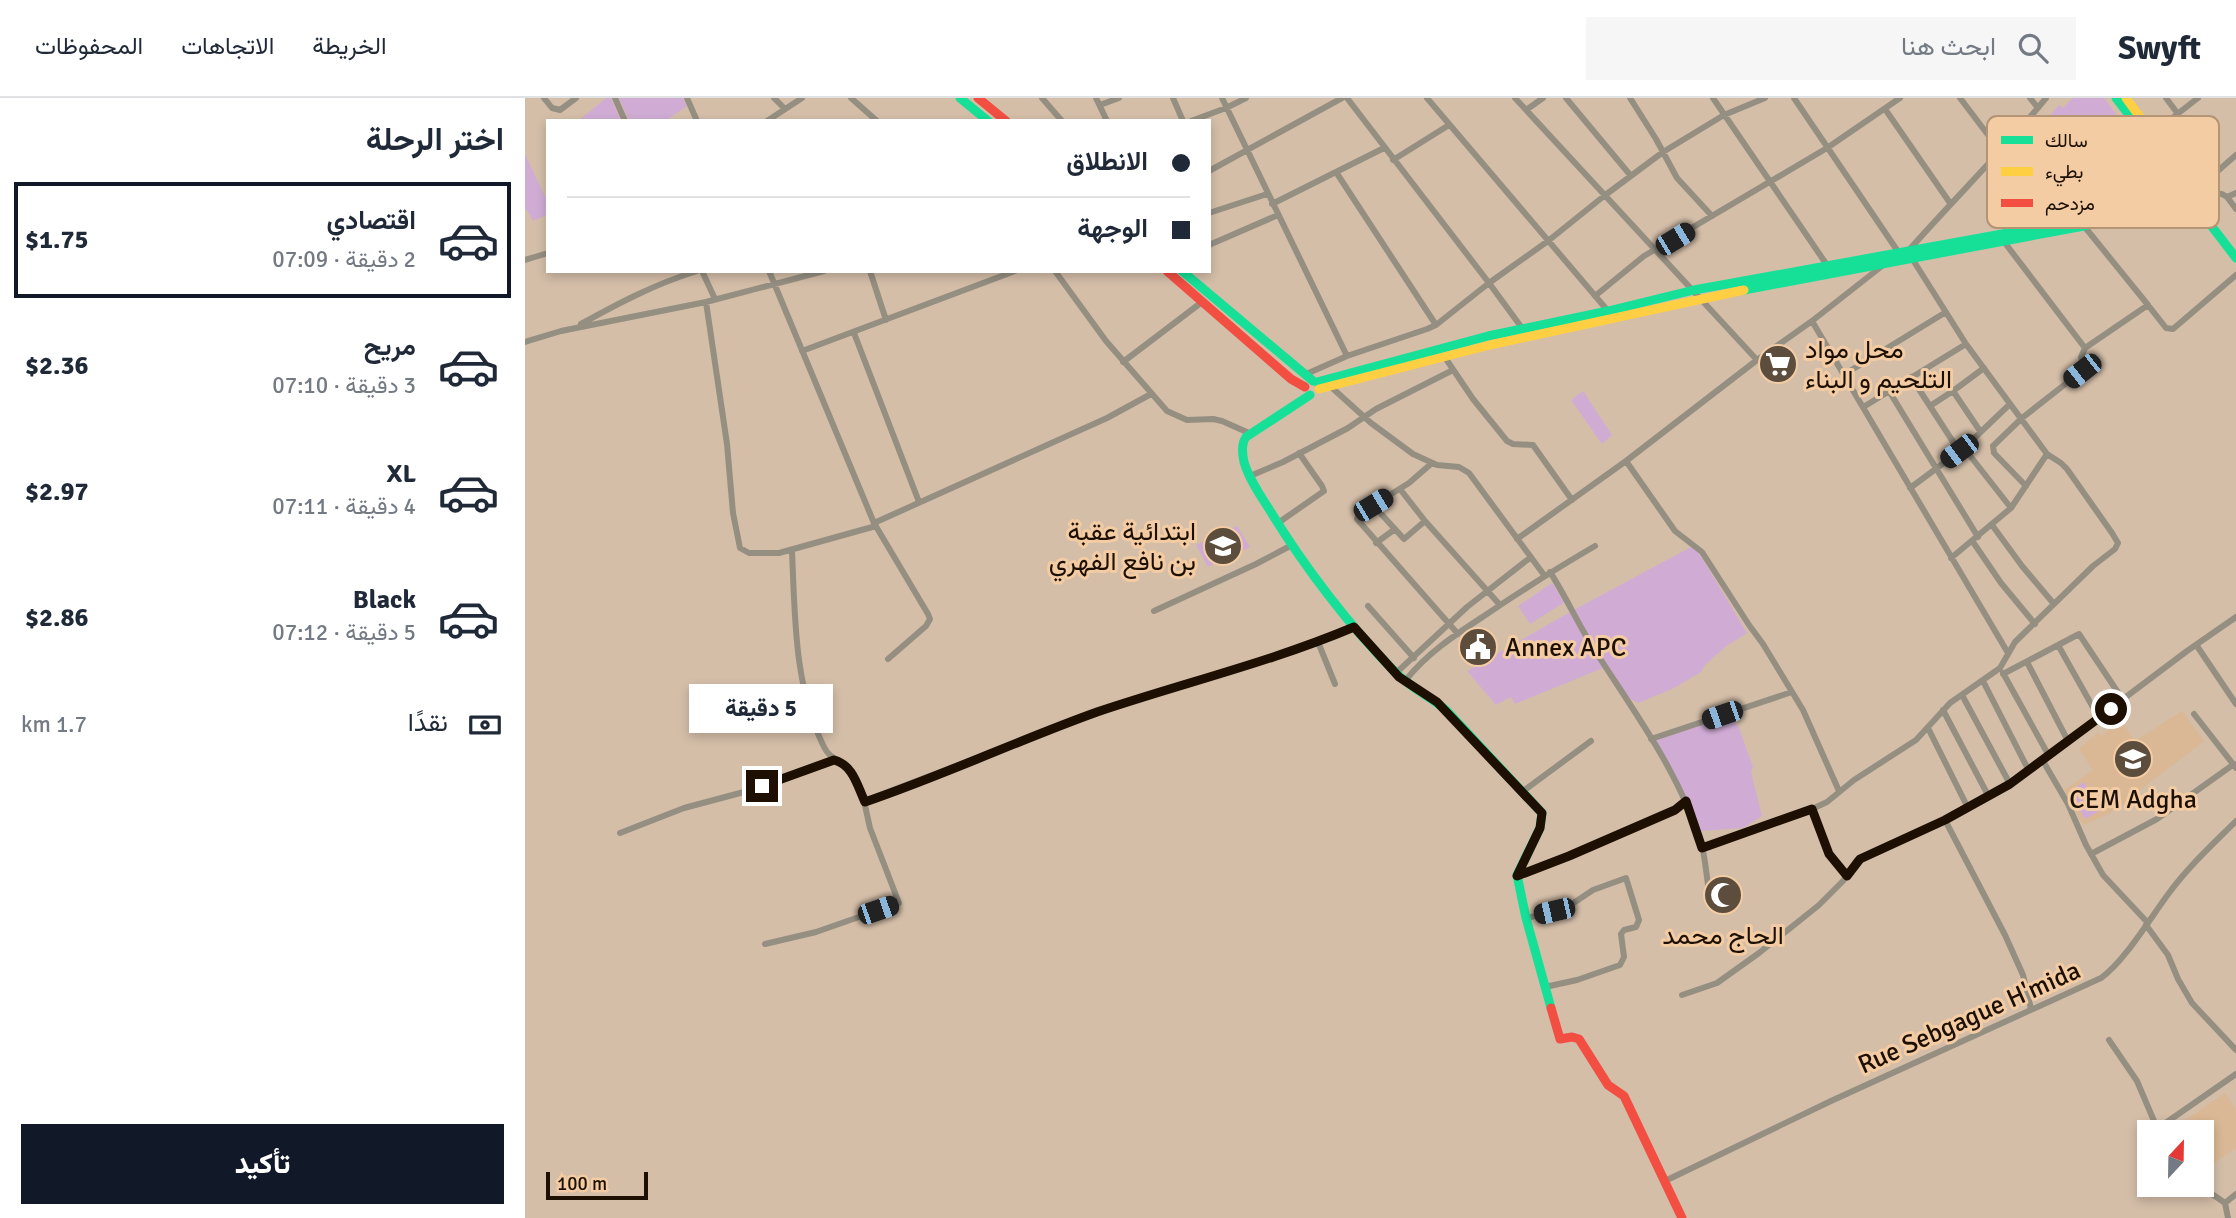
<!DOCTYPE html>
<html lang="ar">
<head>
<meta charset="utf-8">
<style>
  :root { --surface:#fff; --page:#f6f6f7; --text:#1f2937; --muted:#747a83; --line:#e0e1e3; --accent:#111827 }
  body { margin:0; font-family:Signika,Vazirmatn,sans-serif; background:var(--page); color:var(--text); direction:rtl; height:100vh; display:flex; flex-direction:column; font-size:26px; white-space:nowrap }
  * { box-sizing:border-box; margin:0 }
  p { font-size:23px; color:var(--muted) }
  .icon { flex:none; width:38px; height:38px; fill:none; stroke:currentColor; stroke-width:2; stroke-linecap:round; stroke-linejoin:round }
  .map { position:relative; flex:1; overflow:hidden; direction:ltr }
  .details { display:flex; flex-direction:column; background:var(--surface); width:525px }
  .details>* { flex:none }
  .banner { position:absolute; left:21px; top:21px; width:665px; height:154px; border-radius:0px; box-shadow:0 4px 10px #0003; direction:rtl; display:grid; align-content:center; height:154px; padding:0 21px; background:var(--surface) }
  .needle { width:46px; rotate:22deg }
  .tools { position:absolute; left:1612px; top:1022px; display:grid; gap:14px }
  .tools a { display:grid; place-items:center; width:77px; height:77px; border-radius:0px; background:var(--surface); box-shadow:0 4px 10px #0003; font-size:35px }
  .scale { position:absolute; left:21px; bottom:18px; width:102px; box-sizing:border-box; padding-left:7px; border:4px solid #1d1003; border-top:0; font-size:19px; line-height:24px; white-space:nowrap; color:#1d1003; -webkit-text-stroke:5px #f3cca4; paint-order:stroke }
  .end { position:absolute; width:32px; height:32px; margin:-16px; border:9px solid #1d1003; background:#fff; box-shadow:0 0 0 4px #fff }
  .from { border-radius:50% }
  .bubble { position:absolute; height:49px; border-radius:0px; background:var(--surface); box-shadow:0 4px 10px #0003; font-size:23px; font-weight:800; line-height:49px; text-align:center; direction:rtl }
  .car { position:absolute; width:21px; height:42px; margin:-21px -10px; border-radius:9px; box-shadow:0 0 5px 2px #0007; background:linear-gradient(#222 24%,#8ab4d8 0 40%,#222 0 76%,#8ab4d8 0 86%,#222 0) }
  .banner b { display:flex; align-items:center; gap:24px; height:66px; font-size:26px }
  .banner b+b { border-top:2px solid var(--line) }
  .banner i { width:18px; height:18px; background:var(--text) }
  ul { padding:0; list-style:none }
  li { display:flex; align-items:center; gap:21px; height:116px; margin:0 14px 10px; padding:0 7px; border:4px solid transparent; border-radius:0px }
  li div { flex:1 }
  li b { display:block; font-size:26px }
  li em { font-style:normal; font-weight:800 }
  li.current { border-color:var(--accent) }
  li>.icon { width:63px; height:63px; stroke-width:1.5 }
  h2 { padding:0 21px; font-size:32px; line-height:84px }
  .pay { display:flex; align-items:center; gap:18px; height:77px; padding:0 21px; font-size:26px }
  .pay p { margin-inline-start:auto }
  .primary-button { display:flex; gap:14px; margin-top:auto; padding:14px 21px }
  .primary-button a { flex:1; height:80px; border-radius:0px; background:var(--accent); color:#fff; font-size:28px; font-weight:800; line-height:80px; text-align:center }
  header { display:flex; align-items:center; gap:42px; box-sizing:border-box; height:98px; padding:0 35px; background:var(--surface); border-bottom:2px solid var(--line) }
  header strong { font-size:33px }
  nav { display:flex; gap:38px; margin-inline-start:auto; font-size:24px }
  .search { width:490px; height:63px; background:var(--page); display:flex; align-items:center; gap:18px; box-sizing:border-box; padding:0 24px; border-radius:0px; color:var(--muted); font-size:26px }
  main { display:flex; flex:1; min-height:0 }
  .map>svg:first-child { display:block }
  .built { fill:#dab895 }
  .green { fill:#d0acd5 }
  .lines { fill:none; stroke-linecap:round; stroke-linejoin:round }
  .street { stroke:#958f82; stroke-width:6 }
  .fast { stroke:#16e098; stroke-width:9 }
  .slow { stroke:#ffcf43; stroke-width:9 }
  .jam { stroke:#f24e42; stroke-width:9 }
  .route { stroke:#1d1003; stroke-width:9 }
  .labels { text-anchor:middle; stroke-width:6; stroke-linejoin:round; paint-order:stroke }
  .poi-label { font-size:26px; fill:#1d1003; stroke:#f3cca4; text-anchor:start }
  .street-label { font-size:26px; fill:#1d1003; stroke:#f3cca4 }
  .key { fill:#f3cca4; stroke:#b39474; stroke-width:2 }
  .key-label { font-size:19px; fill:#1d1003 }
</style>
</head>
<body>
<header>
<strong>Swyft</strong>
<div class="search"><svg class="icon" aria-label="search" viewBox="0 0 24 24"><circle cx="10" cy="10" r="6"/><path d="M15 15l6 6"/></svg>ابحث هنا</div>
<nav><a>الخريطة</a><a>الاتجاهات</a><a>المحفوظات</a></nav>
</header>
<main>
<div class="map">
<svg width="1711" height="1120" viewBox="0 0 1711 1120">
  <rect width="100%" height="100%" fill="#d4bea8"/>
  <path class="built" d="M1657 613 1679 643 1584 716 1558 727 1539 692 1568 672 1554 651 1573 634 1576 638 1586 630 1584 625V621L1591 615 1610 643Z
    M1700 995 1711 1012V1050L1677 1073 1676 1034H1647L1646 1032Z"/>
  <path class="green" d="M81 0H86L96 23H53Z
    M94 0H158L162 8 140 23H104Z
    M1548 0H1579L1604 33 1532 101 1495 54 1534 7 1538 10Z
    M0 56 23 105V116L8 123 2 112H0Z
    M1058 293 1087 337 1077 346 1046 302Z
    M712 428 725 449 683 469 671 447Z
    M1166 449 1174 455 1222 535 1200 549 1180 567 1176 574 1149 590 1113 605 1102 599 1078 570 990 606 986 599 971 607 942 573 1045 514Z
    M1027 485 1040 504 1005 526 993 508Z
    M1202 618H1206L1214 630 1228 669 1226 674 1237 718 1218 730 1175 733 1167 710 1134 654 1132 643 1136 639Z
    M1559 684 1576 712 1560 721 1544 693Z"/>
  <g class="lines">
    <path class="street" d="M19 0 27 10 35 12 51 0
      M90 0 100 23
      M162 0 172 23
      M249 0 260 11
      M326 0 352 23
      M517 0 537 23
      M571 0 582 23
      M648 0 658 23
      M697 0 822 258
      M902 0 1083 213
      M990 0 1232 262
      M1041 0 1106 78
      M1105 0 1131 41 1152 80 1187 118
      M1188 0 1304 170
      M1269 0 1374 155
      M1435 0 1476 54
      M1505 0 1513 10
      M1641 0 1653 16
      M575 7 594 0
      M1360 11 1425 105
      M1001 12 1018 0
      M242 23 277 0
      M666 23 701 10 721 0
      M1628 35 1673 0
      M1472 58 1522 127
      M868 62 924 27
      M684 73 817 0
      M811 74 911 227
      M1671 92 1711 57
      M1672 94 1697 96 1702 99 1711 95
      M1702 99 1711 111
      M747 106 859 50
      M684 115 742 96
      M1559 128 1623 207
      M1480 145 1560 250
      M684 147 753 117
      M1384 152C1429 101 1478 53 1521 0
      M1383 160 1388 162 1441 246 1522 356 1486 410 1426 460
      M0 162 23 155
      M177 173 190 201
      M244 173 349 425 403 516 405 521 401 528 363 561
      M345 173 361 222
      M530 173 581 243 642 313 662 322 688 321 697 323 724 335
      M1070 198 1119 158 1302 50 1375 0
      M181 204 202 346 208 415 215 450 224 455H254L351 428
      M1287 223C1353 333 1417 445 1483 555
      M56 226C94 205 130 186 172 173
      M997 230 964 185 1023 143 1079 98 1138 54 1199 17 1240 0
      M329 235 394 404
      M0 244 36 233 181 204 299 173
      M277 253 490 173
      M919 258 948 301 982 343 988 346 1008 347 1047 402
      M598 264 677 204
      M1320 276 1421 214
      M779 277 822 258 902 231 911 227 964 185 822 0
      M1386 279 1434 353
      M805 288 846 325 888 356 912 367 934 369 944 375 1019 477
      M1364 293 1453 439
      M1428 293 1459 270
      M1340 308 1441 246
      M1405 308 1428 293 1455 333
      M1439 350 1486 410
      M1101 363 1150 433 1177 454 1224 527 1238 546 1278 612 1314 693
      M907 365 884 385 834 416 832 421 933 536
      M725 378 758 364 823 330 851 311 928 272
      M1501 388 1469 355 1468 348 1497 320 1557 273 1559 268 1556 259 1560 250 1623 207 1641 230 1648 231 1711 177
      M1385 390 1439 350 1485 306
      M875 391 900 423 975 507
      M848 407 879 441 900 423
      M349 425 582 320 626 296
      M753 425 799 393 797 388 774 355
      M1467 427 1497 468 1529 506
      M992 441 1101 363 1232 262 1287 223 1357 168
      M1448 444 1476 485 1510 526
      M851 445 870 431
      M267 453C270 519 269 588 299 649 305 661 314 661 323 670 331 678 335 693 339 703L575 613 793 544 829 529
      M1025 474C1040 497 1052 524 1067 548 1107 611 1155 674 1177 748 1181 765 1182 783 1185 801
      M843 508 889 560
      M629 513 731 466 767 447
      M793 544 810 586
      M1533 547 1574 620
      M1672 548 1711 606
      M1502 564 1543 643
      M871 575 942 509 1006 459
      M1478 575 1524 658
      M1478 576 1554 536 1598 602
      M880 583C902 555 930 537 959 518 996 493 1032 470 1070 448
      M1458 583 1504 673
      M1437 597 1485 686
      M1418 612 1464 699
      M1669 616 1711 670
      M1403 630 1443 710
      M1126 641 1267 594
      M1518 663 1543 706 1561 747 1578 777 1623 825
      M997 694 1066 643
      M1287 711 1304 756 1322 778
      M1420 722 1480 837 1498 877 1506 911
      M95 735 159 710 219 694 309 662
      M1177 750 1287 711 1302 704 1329 682 1391 642 1425 605 1475 570 1490 544 1568 468 1590 451 1593 445 1587 435 1542 371 1536 365 1522 356
      M1566 756 1632 721 1709 666
      M992 777 1044 758 1150 712 1161 703
      M1001 820 1038 812 1068 792 1101 780 1114 822 1111 829 1099 832 1096 836 1099 859 1095 867 1052 882 1020 889
      M1621 827 1643 857 1653 881 1667 905 1711 952
      M240 846 291 834 374 805 345 730 339 703
      M1157 897 1192 885 1234 855 1294 807 1318 783 1332 762 1420 722 1485 686 1662 553 1711 519
      M1584 942 1612 983 1629 1023 1633 1027 1639 1026 1711 976
      M1140 1083 1306 1003 1576 880C1599 864 1626 819 1644 795 1663 769 1688 746 1711 723
      M1676 1083 1687 1096 1700 1105
      M1703 1120 1700 1105 1711 1096"/>
    <path class="fast" d="M435 0 463 23
      M1591 0 1662 93
      M1665 100 1711 160
      M657 173 788 283
      M1219 192 1559 128 1624 112 1662 97
      M792 284 963 238 1083 213 1169 192 1477 136 1622 106H1632
      M785 297 721 339C716 346 717 355 719 364 724 381 735 397 744 411 778 467 825 529 871 575 887 591 907 599 923 614L1017 715 1015 730 992 777 1001 820 1026 910"/>
    <path class="slow" d="M1601 0 1667 90
      M794 291 965 247 1219 192"/>
    <path class="jam" d="M453 0 481 23
      M642 173 766 281 780 289
      M1026 910 1035 941 1047 939 1054 941 1083 987 1099 998 1157 1120"/>
  </g>
  <g class="lines">
    <path class="route" d="M237 688 309 662C328 667 332 687 340 704 419 677 494 642 572 614 658 585 746 564 829 529L874 579 912 604 1017 715 1015 730 992 778 1044 758 1150 712 1161 703 1177 750 1287 711 1304 756 1322 778 1335 761 1420 722 1485 686 1586 611"/>
  </g>
  <defs>
    <symbol id="supermarket-disc" viewBox="-11 -11 22 22"><circle r="9.5" fill="#5d4d3d" stroke="#f3cca4"/><path d="M-6-5.5h2.5l.6 2H6L4.5 2H-2.5L-4.4-4H-6ZM-1.5 3.2a1.3 1.3 0 1 0 .1 0ZM3 3.2a1.3 1.3 0 1 0 .1 0Z" fill="#fff"/></symbol>
    <symbol id="school-disc" viewBox="-11 -11 22 22"><circle r="9.5" fill="#5d4d3d" stroke="#f3cca4"/><path d="M0-5L7-2L0 1L-7-2ZM-4 1L0 2.5L4 1V4Q0 6-4 4Z" fill="#fff"/></symbol>
    <symbol id="civic-disc" viewBox="-11 -11 22 22"><circle r="9.5" fill="#5d4d3d" stroke="#f3cca4"/><path d="M-.6-6.5H3V-4.5H.6V-3L4-1V1h2V6H-6V1h2V-1L-.6-3ZM-1.2 2.5V6h2.4V2.5Z" fill="#fff"/></symbol>
    <symbol id="mosque-disc" viewBox="-11 -11 22 22"><circle r="9.5" fill="#5d4d3d" stroke="#f3cca4"/><path d="M3.5-4.9A6 6 0 1 0 3.5 4.9A5 5 0 1 1 3.5-4.9Z" fill="#fff"/></symbol>
  </defs>
  <g fill-rule="evenodd">
    <use href="#supermarket-disc" x="1231" y="244" width="44" height="44"/>
    <use href="#school-disc" x="676" y="426" width="44" height="44"/>
    <use href="#civic-disc" x="931" y="527" width="44" height="44"/>
    <use href="#school-disc" x="1586" y="639" width="44" height="44"/>
    <use href="#mosque-disc" x="1176" y="775" width="44" height="44"/>
  </g>
  <g class="labels">
    <g class="poi-label">
      <text x="1280" y="260">محل مواد<tspan x="1280" dy="30">التلحيم و البناء</tspan></text>
      <text x="671" y="442" text-anchor="end">ابتدائية عقبة<tspan x="671" dy="30">بن نافع الفهري</tspan></text>
      <text x="980" y="558">Annex APC</text>
      <text x="1608" y="710" text-anchor="middle">CEM Adgha</text>
      <text x="1198" y="846" text-anchor="middle">الحاج محمد</text>
    </g>
    <g class="street-label">
      <text transform="translate(1444 919) rotate(-24)" y="9">Rue Sebgague H'mida</text>
    </g>
  </g>
  <rect x="1462" y="18" width="232" height="112" rx="10" class="key"/>
  <rect x="1476" y="38" width="32" height="8" fill="#16e098"/>
  <rect x="1476" y="69" width="32" height="9" fill="#ffcf43"/>
  <rect x="1476" y="101" width="32" height="8" fill="#f24e42"/>
  <g class="key-label">
    <text x="1520" y="49">سالك</text>
    <text x="1520" y="80">بطيء</text>
    <text x="1520" y="112">مزدحم</text>
  </g>
</svg>
<div class="tools">
<a><svg class="needle" viewBox="-14 -14 28 28"><path d="M0-13l5 13h-10z" fill="#e53935"/><path d="M0 13l5-13h-10z" fill="#747a83"/></svg></a>
</div>
<div class="scale">100 m</div>
<i class="end from" style="left:1586px;top:611px"></i>
<i class="end" style="left:237px;top:688px"></i>
<div class="bubble" style="left:164px;top:586px;width:144px">5 دقيقة</div>
<i class="car" style="left:1150px;top:141px;rotate:59deg"></i>
<i class="car" style="left:1557px;top:273px;rotate:232deg"></i>
<i class="car" style="left:1434px;top:353px;rotate:233deg"></i>
<i class="car" style="left:848px;top:407px;rotate:59deg"></i>
<i class="car" style="left:1197px;top:617px;rotate:251deg"></i>
<i class="car" style="left:353px;top:812px;rotate:71deg"></i>
<i class="car" style="left:1029px;top:813px;rotate:257deg"></i>
<div class="banner">
<b><i class="from"></i>الانطلاق</b>
<b><i></i>الوجهة</b>
</div>
</div>
<section class="details">
<h2>اختر الرحلة</h2>
<ul>
<li class="current"><svg class="icon" aria-label="car" viewBox="0 0 24 24"><path d="M5 17H2v-5l4-1 3-4h7l3 4 3 1v5h-3M9 17h6M6 11h13"/><circle cx="7" cy="17" r="2"/><circle cx="17" cy="17" r="2"/></svg><div><b>اقتصادي</b><p>2 دقيقة · 07:09</p></div><em>$1.75</em></li>
<li><svg class="icon" aria-label="car" viewBox="0 0 24 24"><path d="M5 17H2v-5l4-1 3-4h7l3 4 3 1v5h-3M9 17h6M6 11h13"/><circle cx="7" cy="17" r="2"/><circle cx="17" cy="17" r="2"/></svg><div><b>مريح</b><p>3 دقيقة · 07:10</p></div><em>$2.36</em></li>
<li><svg class="icon" aria-label="car" viewBox="0 0 24 24"><path d="M5 17H2v-5l4-1 3-4h7l3 4 3 1v5h-3M9 17h6M6 11h13"/><circle cx="7" cy="17" r="2"/><circle cx="17" cy="17" r="2"/></svg><div><b>XL</b><p>4 دقيقة · 07:11</p></div><em>$2.97</em></li>
<li><svg class="icon" aria-label="car" viewBox="0 0 24 24"><path d="M5 17H2v-5l4-1 3-4h7l3 4 3 1v5h-3M9 17h6M6 11h13"/><circle cx="7" cy="17" r="2"/><circle cx="17" cy="17" r="2"/></svg><div><b>Black</b><p>5 دقيقة · 07:12</p></div><em>$2.86</em></li>
</ul>
<div class="pay"><svg class="icon" aria-label="cash" viewBox="0 0 24 24"><path d="M3 7h18v10H3z"/><circle cx="12" cy="12" r="2"/></svg>نقدًا<p>1.7 km</p></div>
<div class="primary-button"><a>تأكيد</a></div>
</section>
</main>
</body>
</html>
